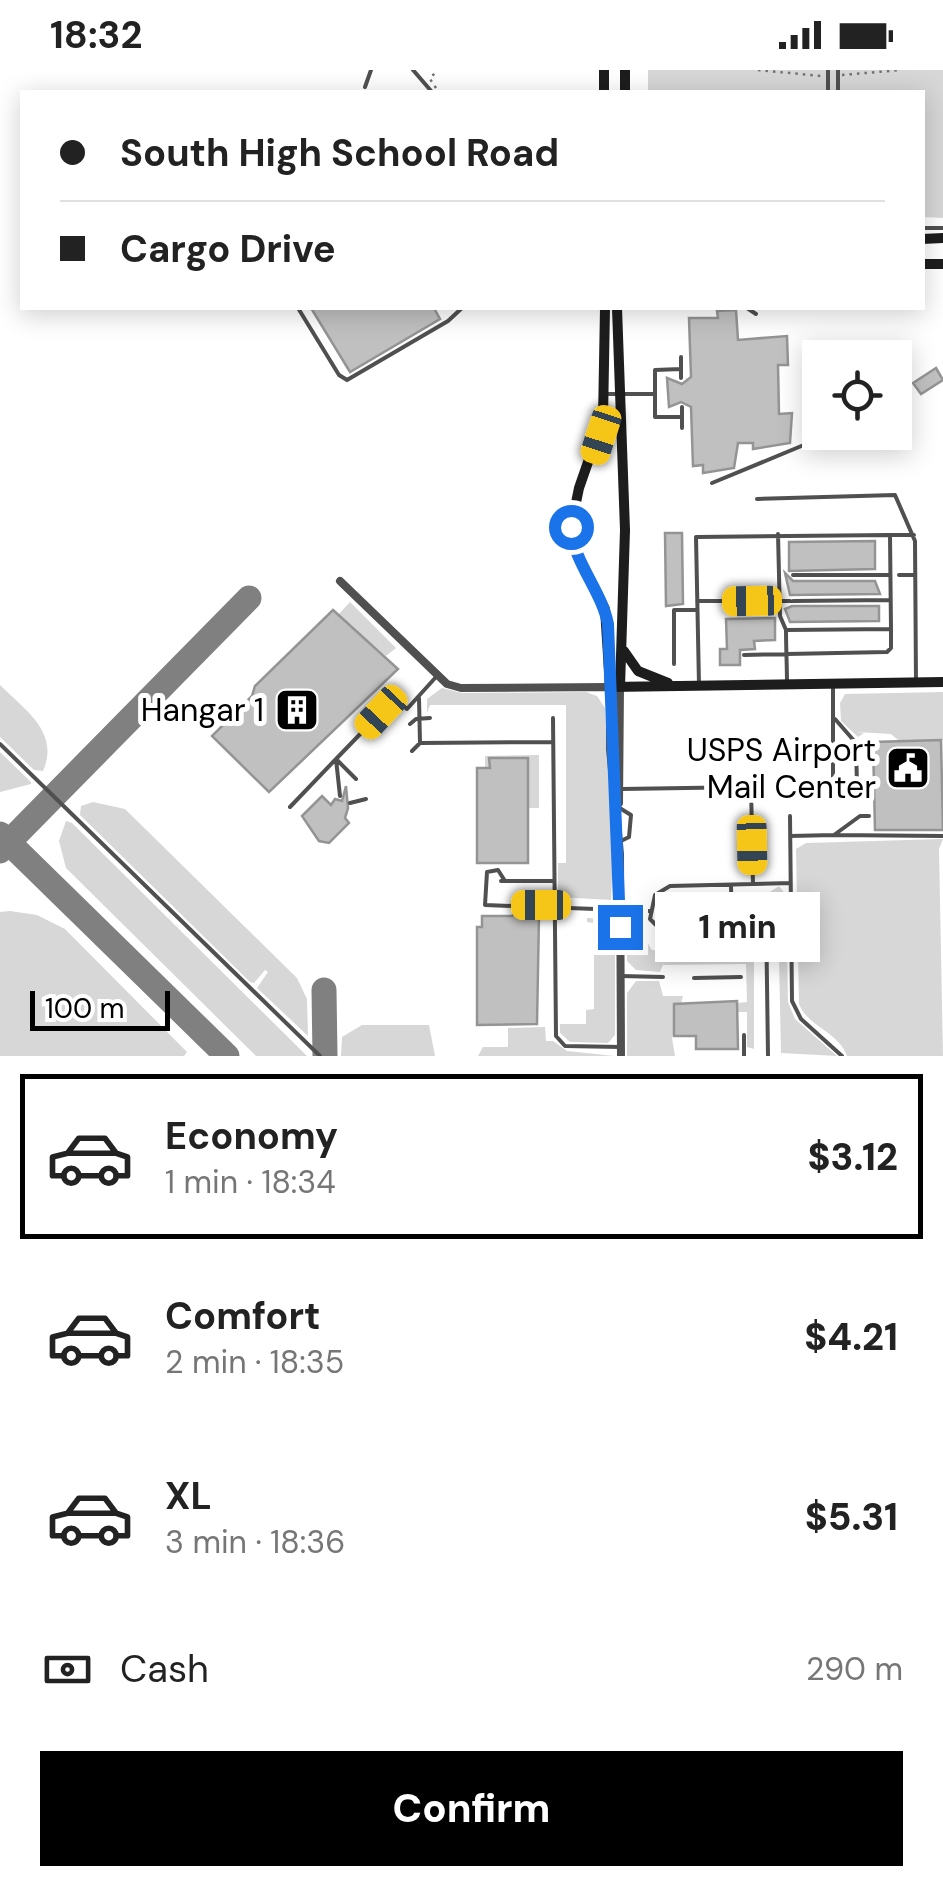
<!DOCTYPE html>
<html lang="en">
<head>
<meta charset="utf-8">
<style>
  :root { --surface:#fff; --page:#f6f6f6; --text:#222; --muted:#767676; --line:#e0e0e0; --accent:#000 }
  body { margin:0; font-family:"DM Sans",sans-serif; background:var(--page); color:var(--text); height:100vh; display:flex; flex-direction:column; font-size:38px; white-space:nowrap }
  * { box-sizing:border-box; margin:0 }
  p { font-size:32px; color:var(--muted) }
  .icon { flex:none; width:55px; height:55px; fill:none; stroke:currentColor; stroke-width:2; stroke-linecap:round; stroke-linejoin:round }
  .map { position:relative; height:986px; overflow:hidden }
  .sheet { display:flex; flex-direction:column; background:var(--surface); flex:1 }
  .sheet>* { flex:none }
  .banner { position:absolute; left:20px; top:20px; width:905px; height:220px; border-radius:0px; box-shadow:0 5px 25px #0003; display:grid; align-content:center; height:220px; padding:0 40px; background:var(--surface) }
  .fabs { position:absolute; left:802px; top:270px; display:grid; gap:20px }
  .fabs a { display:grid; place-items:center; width:110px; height:110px; border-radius:0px; background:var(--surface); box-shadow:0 5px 25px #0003; font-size:50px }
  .scale { position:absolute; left:30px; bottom:25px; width:140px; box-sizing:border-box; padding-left:10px; border:5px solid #000; border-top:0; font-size:28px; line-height:35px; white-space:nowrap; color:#000; -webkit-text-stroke:8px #fff; paint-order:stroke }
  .end { position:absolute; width:45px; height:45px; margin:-22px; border:12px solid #1a73e8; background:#fff; box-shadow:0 0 0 5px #fff }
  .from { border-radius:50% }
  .bubble { position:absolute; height:70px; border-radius:0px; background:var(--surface); box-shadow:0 5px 25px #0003; font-size:32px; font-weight:800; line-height:70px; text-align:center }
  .car { position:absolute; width:30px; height:60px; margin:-30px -15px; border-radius:12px; box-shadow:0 0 8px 2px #0007; background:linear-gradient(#f5c518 24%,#345 0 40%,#f5c518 0 76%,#345 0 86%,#f5c518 0) }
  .banner b { display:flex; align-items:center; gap:35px; height:95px; font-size:38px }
  .banner b+b { border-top:2px solid var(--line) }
  .banner i { width:25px; height:25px; background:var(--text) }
  ul { padding:18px 0 0; list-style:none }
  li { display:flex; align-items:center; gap:30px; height:165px; margin:0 20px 15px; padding:0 20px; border:5px solid transparent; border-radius:0px }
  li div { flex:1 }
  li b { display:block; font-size:38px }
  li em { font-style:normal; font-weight:800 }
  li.on { border-color:var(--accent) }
  li>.icon { width:90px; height:90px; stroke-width:1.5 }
  .pay { display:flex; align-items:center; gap:25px; height:110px; padding:0 40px; font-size:38px }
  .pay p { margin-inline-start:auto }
  .action { display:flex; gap:20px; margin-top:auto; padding:20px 40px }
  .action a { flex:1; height:115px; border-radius:0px; background:var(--accent); color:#fff; font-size:40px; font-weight:800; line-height:115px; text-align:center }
  .status { display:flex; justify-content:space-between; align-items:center; height:70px; padding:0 50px; background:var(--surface); direction:ltr }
  .status svg { height:28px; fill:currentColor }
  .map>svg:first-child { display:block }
  .green { fill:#d7d7d7 }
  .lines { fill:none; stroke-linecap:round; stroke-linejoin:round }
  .taxiway { stroke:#808080; stroke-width:25 }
  .building { fill:#c0c0c0; stroke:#949494; stroke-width:2.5 }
  .path { stroke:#727272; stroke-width:2.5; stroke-dasharray:2.5 5; stroke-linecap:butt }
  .lane { stroke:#505050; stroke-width:4 }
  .street { stroke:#505050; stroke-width:8 }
  .secondary { stroke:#1d1d1d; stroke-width:10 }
  .route { stroke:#1a73e8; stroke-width:12 }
  .labels { text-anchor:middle; stroke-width:10; stroke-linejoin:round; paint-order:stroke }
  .poi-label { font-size:32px; fill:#000; stroke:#fff; text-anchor:end }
</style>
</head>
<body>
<div class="status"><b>18:32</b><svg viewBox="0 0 49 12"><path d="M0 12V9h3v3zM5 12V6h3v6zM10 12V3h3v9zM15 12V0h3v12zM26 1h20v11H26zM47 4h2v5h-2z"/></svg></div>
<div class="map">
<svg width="943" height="986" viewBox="0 0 943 986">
  <rect width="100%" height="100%" fill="#fff"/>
  <path class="green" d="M648 0H943V148L923 147 922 22H648Z
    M350 532 396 578 386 586 338 545Z
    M0 615C25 640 60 662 43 701L34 700 0 667Z
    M442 618 462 623 586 622 597 626 605 638 614 762 611 830 558 827V793H566V635H430L427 643V629Z
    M943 622V670H898L891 664 857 662 864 663 858 667 841 651 840 633 845 624Z
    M0 682 31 712V714L0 722Z
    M539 685V738H529L528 687H490V697H485V686Z
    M93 732 125 739 297 908 307 929 308 966 257 918 268 902 265 900 254 913 250 912 80 745 81 736Z
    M66 751 72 753 307 986H256L66 798 59 771Z
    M943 769 939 779 943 986H847C838 961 809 958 799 934L796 779 806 773Z
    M779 816 786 825 788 932 795 949 837 986 781 983 778 842 771 841 770 834 754 842V979L747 977V942H737V933L747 932 746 894 663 895 660 902 636 900 627 891V869L634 861H640L652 880 745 879 752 834Z
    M10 841 37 845 65 859 187 982 184 986H0V842Z
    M587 848 609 849 615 857V965L608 973 570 972 560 963V954H586V940L594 939V853L587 852Z
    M636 911H659L663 926H683L672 968 675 986H627V923Z
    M362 955H429L435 986H341L342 967Z
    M545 957 546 971H553L567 981 614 986H478L483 977H508V958Z"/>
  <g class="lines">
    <path class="taxiway" d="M0 764 227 986
      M0 781 249 528
      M324 920 325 986"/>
  </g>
  <path class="building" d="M311 238H434L440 249 350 302Z
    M736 240 738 270 787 266 788 295H778L779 344 792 343 790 373 753 379V373H738L734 398 703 403V395L693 396 691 337 681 332 669 337 667 308 682 314 691 307 689 248H718L717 241Z
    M936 298 943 310 921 324 913 313Z
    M665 463H682L683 534 666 536Z
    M875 471V499L789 501V472Z
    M785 503 793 511H875L880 524 790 525Z
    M792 536H879V551L790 552 785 539Z
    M333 540 398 599 269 722 212 666 252 626 255 616Z
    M775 548V570L754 571 755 579 740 580V595H720V579H727L726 549Z
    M941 670 943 760H875L873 672Z
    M489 688H528V793H477V698H490Z
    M346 716 348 738 345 748 349 753 329 773 319 771 302 746 322 726 331 735 335 729 342 731Z
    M516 842 539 845 537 954 477 955V857H482V846H512Z
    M737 931 738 979H696V966H674V934Z"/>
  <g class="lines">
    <path class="path" d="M758 0 821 6
      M842 5 901 0
      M436 18 430 9 437 0"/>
    <path class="lane" d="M413 0 432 22
      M828 0V22
      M838 0V22
      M365 17 371 0
      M922 158H943
      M298 238 339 305 347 310 448 251 462 238
      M747 238 756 244
      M681 287V308
      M681 299 655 300V347H682
      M895 302 899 312 895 322
      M605 324H655
      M682 337V358
      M712 413 811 372
      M757 429 895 425 915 471 916 612
      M778 464 780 546 786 560
      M890 465H914
      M793 505H890
      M899 505H914
      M697 531H790
      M793 531 889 530
      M744 585 887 582 891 578V559L786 560C786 578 787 596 787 614
      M674 594V540H697
      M833 614V718L841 726H849L857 717 856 673 835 649
      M699 615 696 467 890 465 891 559
      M419 628 420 673
      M553 648 556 966 565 976 621 977
      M410 654 416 649 430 648
      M0 674 320 986
      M412 681 420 673 553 672
      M336 689 340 726
      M356 709 336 689 395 628 407 639 436 607
      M621 719 751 717 752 764
      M350 733 366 729
      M290 737 335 690
      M618 737 631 745 629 767 619 772
      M790 746 792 931 801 949 842 986
      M834 765 943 766
      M790 766 834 765 860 746H869
      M752 775 753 814 791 813
      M501 811H554
      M505 811 498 800 487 802 485 835 649 841
      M731 815 732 869 668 867 650 849 655 825 670 816 753 814
      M766 841 768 986
      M621 906 663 907
      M694 908 741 907
      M744 965V986"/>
    <path class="street" d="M340 511 447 614 461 618 610 617V679L620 784 621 986
      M619 733 620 617"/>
    <path class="secondary" d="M625 0V22
      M604 22V0
      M922 169 943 168
      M922 194H943
      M605 238 603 349 579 418 571 457 576 482 605 539 610 617 943 612
      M617 238 625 460 620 617
      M624 581 638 601 668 613"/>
  </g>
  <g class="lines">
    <path class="route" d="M571 457C573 492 601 519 608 554L620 857"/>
  </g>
  <defs>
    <symbol id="building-square" viewBox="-11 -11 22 22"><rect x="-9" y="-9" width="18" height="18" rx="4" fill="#000" stroke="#fff"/><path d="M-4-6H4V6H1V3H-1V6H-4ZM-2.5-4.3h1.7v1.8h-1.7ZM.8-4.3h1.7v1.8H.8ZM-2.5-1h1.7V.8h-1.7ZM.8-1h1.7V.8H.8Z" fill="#fff"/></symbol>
    <symbol id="civic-square" viewBox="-11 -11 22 22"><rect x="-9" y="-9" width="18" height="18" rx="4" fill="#000" stroke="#fff"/><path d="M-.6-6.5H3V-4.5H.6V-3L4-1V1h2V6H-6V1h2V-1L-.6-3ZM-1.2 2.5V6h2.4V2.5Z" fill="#fff"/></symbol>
  </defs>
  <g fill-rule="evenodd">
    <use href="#building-square" x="272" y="615" width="50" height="50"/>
    <use href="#civic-square" x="883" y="673" width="50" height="50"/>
  </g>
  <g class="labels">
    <g class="poi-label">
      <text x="264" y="651">Hangar 1</text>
      <text x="876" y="691">USPS Airport<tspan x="876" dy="37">Mail Center</tspan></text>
    </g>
  </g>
</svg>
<div class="fabs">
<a><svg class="icon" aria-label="locate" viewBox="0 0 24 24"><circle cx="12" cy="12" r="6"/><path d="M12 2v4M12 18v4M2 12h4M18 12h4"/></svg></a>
</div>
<div class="scale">100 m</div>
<i class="end from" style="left:571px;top:457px"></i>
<i class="end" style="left:620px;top:857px"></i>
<div class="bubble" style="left:655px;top:822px;width:165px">1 min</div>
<i class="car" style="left:601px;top:365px;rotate:198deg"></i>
<i class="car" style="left:752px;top:531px;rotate:269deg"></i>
<i class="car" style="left:381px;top:642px;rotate:223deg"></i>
<i class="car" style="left:752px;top:775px;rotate:179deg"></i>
<i class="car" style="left:541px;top:835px;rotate:270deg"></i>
<div class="banner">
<b><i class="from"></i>South High School Road</b>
<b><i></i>Cargo Drive</b>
</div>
</div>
<section class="sheet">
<ul>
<li class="on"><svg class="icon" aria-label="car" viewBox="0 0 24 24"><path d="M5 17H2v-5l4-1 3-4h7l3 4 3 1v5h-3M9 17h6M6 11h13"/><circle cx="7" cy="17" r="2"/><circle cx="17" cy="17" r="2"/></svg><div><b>Economy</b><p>1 min · 18:34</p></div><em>$3.12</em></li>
<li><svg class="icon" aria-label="car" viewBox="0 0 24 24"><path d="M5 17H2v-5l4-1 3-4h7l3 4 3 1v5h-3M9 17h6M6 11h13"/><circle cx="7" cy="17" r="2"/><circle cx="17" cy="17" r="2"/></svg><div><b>Comfort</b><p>2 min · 18:35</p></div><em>$4.21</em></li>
<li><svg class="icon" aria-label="car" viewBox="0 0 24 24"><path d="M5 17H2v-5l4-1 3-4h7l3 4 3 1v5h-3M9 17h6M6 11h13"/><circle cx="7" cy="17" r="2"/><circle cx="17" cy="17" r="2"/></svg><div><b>XL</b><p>3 min · 18:36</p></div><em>$5.31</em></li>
</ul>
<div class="pay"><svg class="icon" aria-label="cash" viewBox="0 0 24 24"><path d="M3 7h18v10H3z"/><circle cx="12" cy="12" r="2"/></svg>Cash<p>290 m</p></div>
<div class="action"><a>Confirm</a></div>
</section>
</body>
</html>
